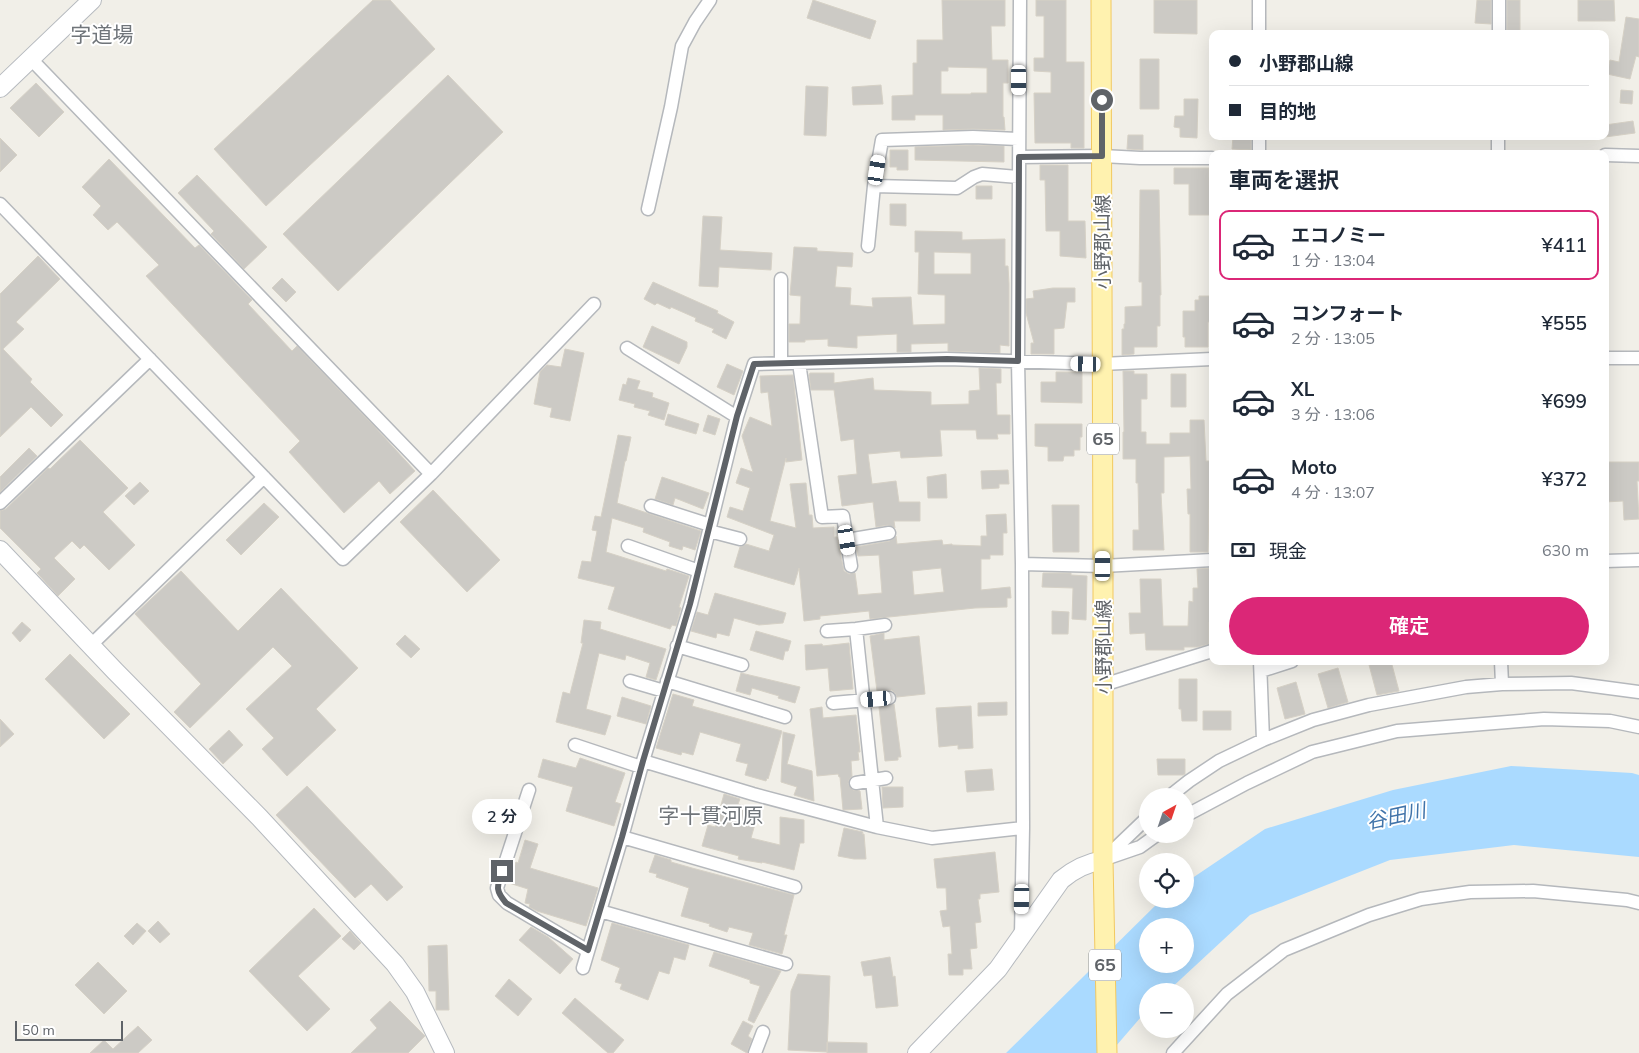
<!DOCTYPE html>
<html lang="ja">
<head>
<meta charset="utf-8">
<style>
  :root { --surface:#fff; --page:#f6f6f7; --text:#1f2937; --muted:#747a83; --line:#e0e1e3; --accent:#db2777 }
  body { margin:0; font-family:Mulish,"Noto Sans JP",sans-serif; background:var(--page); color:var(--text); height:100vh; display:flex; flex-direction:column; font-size:19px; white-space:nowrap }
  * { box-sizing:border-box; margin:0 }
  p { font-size:16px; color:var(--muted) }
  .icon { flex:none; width:28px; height:28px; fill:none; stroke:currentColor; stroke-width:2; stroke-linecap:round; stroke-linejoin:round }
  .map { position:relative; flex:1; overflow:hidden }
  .drawer { position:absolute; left:1209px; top:150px; width:400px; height:515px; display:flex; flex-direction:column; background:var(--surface); border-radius:10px; box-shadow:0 5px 20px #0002 }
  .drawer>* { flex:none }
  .top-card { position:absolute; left:1209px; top:30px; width:400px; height:110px; border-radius:10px; box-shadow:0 5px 20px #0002; display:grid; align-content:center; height:110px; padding:0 20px; background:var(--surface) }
  .needle { width:32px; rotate:40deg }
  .controls { position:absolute; left:1139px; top:788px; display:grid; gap:10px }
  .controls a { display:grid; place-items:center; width:55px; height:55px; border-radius:50%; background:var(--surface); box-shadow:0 5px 20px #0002; font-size:25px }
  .scale { position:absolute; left:15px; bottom:12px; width:108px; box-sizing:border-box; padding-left:5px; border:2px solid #5f6368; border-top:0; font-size:14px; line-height:18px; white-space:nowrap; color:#5f6368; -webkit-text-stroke:4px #fff; paint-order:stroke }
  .end { position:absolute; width:22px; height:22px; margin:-11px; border:6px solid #5f6368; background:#fff; box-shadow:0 0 0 2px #fff }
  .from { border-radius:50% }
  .bubble { position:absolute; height:35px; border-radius:18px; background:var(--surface); box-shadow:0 5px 20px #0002; font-size:16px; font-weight:600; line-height:35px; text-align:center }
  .car { position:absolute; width:15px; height:30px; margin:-15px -8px; border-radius:6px; box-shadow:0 0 4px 1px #0007; background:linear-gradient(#fff 24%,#345 0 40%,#fff 0 76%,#345 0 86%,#fff 0) }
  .top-card b { display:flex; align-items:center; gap:18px; height:48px; font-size:19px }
  .top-card b+b { border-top:1px solid var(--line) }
  .top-card i { width:12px; height:12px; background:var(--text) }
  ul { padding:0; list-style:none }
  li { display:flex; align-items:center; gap:15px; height:70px; margin:0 10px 8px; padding:0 10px; border:2px solid transparent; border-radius:10px }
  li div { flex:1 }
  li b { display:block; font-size:19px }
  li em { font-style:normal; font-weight:600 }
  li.selected { border-color:var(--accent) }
  li>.icon { width:45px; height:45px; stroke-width:1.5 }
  h2 { padding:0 20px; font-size:22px; line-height:60px }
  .pay { display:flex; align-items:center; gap:12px; height:55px; padding:0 20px; font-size:19px }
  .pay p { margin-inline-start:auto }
  .primary-button { display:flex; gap:10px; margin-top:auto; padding:10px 20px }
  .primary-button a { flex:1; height:58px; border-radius:30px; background:var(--accent); color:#fff; font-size:20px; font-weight:600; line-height:58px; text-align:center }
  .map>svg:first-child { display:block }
  .water { fill:#aadaff; fill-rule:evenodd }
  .building { fill:#cccac5; stroke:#d6d1c6; fill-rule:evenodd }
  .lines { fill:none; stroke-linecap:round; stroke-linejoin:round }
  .street-casing { stroke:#b5b8bc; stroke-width:15 }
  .secondary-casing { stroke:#b6babf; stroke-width:20 }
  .primary-casing { stroke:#f2c960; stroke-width:21 }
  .street { stroke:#fff; stroke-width:12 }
  .secondary { stroke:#fff; stroke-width:18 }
  .primary { stroke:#fff2af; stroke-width:19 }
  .route { stroke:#5f6368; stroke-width:6 }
  .labels { text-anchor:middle; stroke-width:4; stroke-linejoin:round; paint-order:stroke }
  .shield { fill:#fff; stroke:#8f9295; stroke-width:1 }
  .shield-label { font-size:18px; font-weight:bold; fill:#5f6368 }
  .street-label { font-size:19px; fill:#5f6368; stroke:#fff }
  .water-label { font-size:20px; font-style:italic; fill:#4174aa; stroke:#fff }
  .quarter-label { font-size:21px; fill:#70757a; stroke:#fff }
</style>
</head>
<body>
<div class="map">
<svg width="1639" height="1053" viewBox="0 0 1639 1053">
  <rect width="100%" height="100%" fill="#f1efe8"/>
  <path class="water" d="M1511 766 1632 773 1639 775V857L1514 845 1390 860 1250 915 1168 991H1148L1147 1010 1110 1053H1006L1162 899H1185V883L1265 829 1393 790ZM1148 926H1185V964H1148Z"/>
  <path class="building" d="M373 0H390L435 49 266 206 214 149Z
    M813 0 876 21 870 39 807 18Z
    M942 0H1005V26H991L992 60H1008V83H1003V117H1004L1005 130 973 129 943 130V115H915V120H892V96L913 95V63H917V40H943ZM948 67 987 68V93H971V94H941V71H948Z
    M1036 0H1066V62H1084V148H1071V143H1035L1034 93H1051V72L1034 71V58H1044V16H1036Z
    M1154 0H1197V34L1154 33Z
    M1477 0H1491V24L1475 23Z
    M1507 0H1520V34H1507Z
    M1578 0H1614L1615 21H1578Z
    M1626 17 1639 19V57L1636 56 1630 79 1607 74 1610 60 1619 62Z
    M1140 59H1159V109H1140Z
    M448 75 503 132 338 291 283 234Z
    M36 83 64 112 39 137 10 108Z
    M881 85 883 104 853 105 852 87Z
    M806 86 828 87 826 136 804 135Z
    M1621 90 1633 91 1632 104 1620 103Z
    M1184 99H1198L1197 138 1180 137V128L1174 127 1175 116H1184Z
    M1633 121 1635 133 1605 137V125Z
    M1128 135H1143V150L1127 149Z
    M1233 136H1251V150L1232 149Z
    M0 138 17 155 0 172Z
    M973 145 1004 146V162L915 160V147Z
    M890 150H908V170H897V167H890Z
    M109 159 195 248 199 245 252 300 248 304 292 351 297 346 374 426 415 471 390 494 379 481 344 513 289 452 300 441 146 276 159 265 117 222 108 230 93 215 101 206 82 187Z
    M1040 165H1068V221H1085L1086 258 1060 256V231H1046L1045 180H1040Z
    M1174 168H1209L1210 215H1189V184H1174Z
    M197 175 267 247 244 269 211 234 214 231 178 193Z
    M976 186H992V199H976Z
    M1140 190H1159L1161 295H1160V326H1157V347H1134V354L1122 355V329H1124V324H1125V307L1142 306V282H1139Z
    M890 204H906V226L890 225Z
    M703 216 722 217 720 250 772 253 771 270 719 267 718 287 699 286Z
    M915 231 962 232V240L1005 239V266H1008L1009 284V346L1000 345V353L948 351V343L911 344V352H897V334L857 336V348L828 346V339L805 340V342H789V324H800L801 296 790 295 794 247 817 248V251L853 253 852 267 837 266 835 287 851 288 850 305 873 307 872 298 911 297 913 325 945 324V295L918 294 919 252H915ZM934 252 971 253V274H934Z
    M38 256 60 279 16 322 24 329 3 349 32 379 30 382 63 415 51 427 31 407 0 437V294Z
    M282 278 296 292 286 302 272 288Z
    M653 282 718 311 717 313 734 322 726 339 712 332 714 329 695 321 696 318 671 307 670 309 657 303 655 305 644 299Z
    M1053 288H1075V302H1067L1064 328 1054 329V354H1031V343H1034L1026 313V299L1034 298 1033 291Z
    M1199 296H1212V322H1208V347H1185V337H1183V311H1195V300H1199Z
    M652 326 687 342V347L679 364 643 347Z
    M565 349 584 353 570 421 550 417 552 408 534 404 540 372 547 365 561 367Z
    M727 364 743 371 734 395 717 387Z
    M979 368 1001 369V383H996L997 415H1010V434H997L998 439H977L976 430H940L942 456 901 458 900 451 868 454 872 484 896 481 899 502H920V521H894L895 528 888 525 876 527 873 502 842 506 838 476 857 474 854 439 841 441 834 390H811L809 375 810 373H834V383L873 378 874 390 931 392V405L969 404V391L980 390Z
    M1123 371H1134V374H1147V399H1141V432H1146V444H1170V433H1190V420H1204L1206 461H1210L1208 552H1190V514H1188L1187 489H1191L1190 456 1164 457V493H1161L1164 550H1133V530H1139L1138 483H1136V459H1123V432H1124Z
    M1056 372H1082V403L1041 402V382H1056Z
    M1171 374H1186V407H1171Z
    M793 375 802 460 786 462V458L770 521 796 528 790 484 806 483 809 515H812L813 528 834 527V537H837L844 571 849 574 855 573 858 595 882 593 879 555 858 556 856 547 890 541 896 536 897 544 942 540 943 545 952 544V545L981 546V536H987L986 515 1006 514 1007 533H1003V555H990V559H981V590L1010 587 1011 598H1007V607L975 608 870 619 869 611 820 616V619L804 621 799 568 794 585 734 567 740 547 746 544 769 551 774 535 727 517 730 507 743 511 750 488 736 483 741 468 753 472 742 436 750 417 772 426 768 392 761 393 760 376ZM941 568 944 592 914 595 912 571Z
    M628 378 640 381 637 389 653 393 652 397 669 403 664 420 648 415 650 411 634 407 635 404 619 400 623 384 626 385Z
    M668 414 699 424 696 434 665 425Z
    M708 415 720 419 715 435 703 431Z
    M1035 424H1082V437H1080V450H1074V456H1064L1063 461H1048V447L1035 446Z
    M618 435 631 437 626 461H625L617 503 701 531 695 550 683 546 682 550 669 546 670 542 643 532 644 528 612 518 606 552 666 571 667 569 689 576 679 607 681 608 676 626 672 625 670 629 608 609 615 587 578 578 582 561 591 562 597 531 592 530 595 516 601 517Z
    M80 440 128 488 103 512 135 545 109 570 84 545 80 549 72 541 54 558 75 579 58 596 37 573 41 569 0 528V511L6 509 48 468 50 469 56 463Z
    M29 448 37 456 0 492V477Z
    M1605 462H1639V481H1637L1639 519 1624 520 1623 501 1605 502Z
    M1008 470 1009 484H999V488L982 489 981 471Z
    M946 474 947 498H928L927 477Z
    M662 477 709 493 703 509 675 498 673 505 655 499Z
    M140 482 149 491 134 505 125 496Z
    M433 490 500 560 467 592 400 522Z
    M264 503 279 517 241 555 226 540Z
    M1052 505H1079V552H1053Z
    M1210 568V589H1211V622H1209V644L1197 647H1184V650H1146L1145 633 1130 634 1129 613H1141L1140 579H1161L1163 626H1188L1189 601 1193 602V588H1198L1197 569Z
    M181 571 238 631 281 588 358 668 316 709 336 730 287 776 262 749 274 738 246 709 292 666 273 647 190 728 174 712 201 684 135 614Z
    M1043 573H1071V575L1087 576 1086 620 1072 619 1073 588 1042 587Z
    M715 593 786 613 783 623 759 625 734 618 729 636 717 633 716 638 691 631 697 612 708 615Z
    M1052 611 1069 612 1068 634H1052Z
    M584 620 601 622 600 629 666 649 656 680 646 677 650 663 626 655 625 660 599 653 586 709 611 716 605 735 556 722 563 692 570 694 583 643H581Z
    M22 622 31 630 20 642 12 633Z
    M756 631 791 641 788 651H785L783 660 750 650Z
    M884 633V640L919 636 925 694 897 697 895 693 892 690 877 691 870 636Z
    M405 635 420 649 411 658 396 644Z
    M849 643 853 689 830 691 828 668 806 670 805 645 822 644 823 646Z
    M70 654 130 714 104 739 45 679Z
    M1368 661H1391L1399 691 1377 695Z
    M1338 668 1348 702 1328 708 1318 674Z
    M741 673 800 687 795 703 778 698 779 696 752 688 750 695 736 691Z
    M1179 679H1197V721H1182L1181 709H1179Z
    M1296 682 1305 714 1285 719 1277 688Z
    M673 694 694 700 692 706 782 731 768 779 767 778 766 781 745 775 748 764 736 761 741 744 700 732 693 755 682 752 681 755 656 748Z
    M622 697 651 706 646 724 617 716Z
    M1007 702V715L978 716V703Z
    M894 704 901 757H898V760L885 761 879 707Z
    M971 706 973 748 958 749V745L939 747 936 708Z
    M822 707 823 718 856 715 860 752H858L859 760 851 761 852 776 849 780 848 784 853 790 860 791 862 809 843 810 840 777H839L838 774 817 776 810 709Z
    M1203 711H1231V730H1203Z
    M0 719 14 734 0 747Z
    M229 730 243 745 223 764 209 749Z
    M783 732 795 735 787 764 812 771 814 801 794 795 797 787 781 782Z
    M580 758 625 773 615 802 621 804 614 826 566 811 573 787 538 777 543 759 576 768Z
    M1157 759H1185V774L1183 775H1158Z
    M992 769 994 790 967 792 965 771Z
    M307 786 403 887 387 901 371 884 355 898 276 815Z
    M882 787H903V807L883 808Z
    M724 794 740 799 738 804 759 810 751 838 780 845V817L804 820V843H800L794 870 762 862V863L738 859 739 856 702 846 708 825 715 827Z
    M844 828 863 832 862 834H864L866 859H854L838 856Z
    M525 840 538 844 530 868 598 888 586 926 537 911 529 907 530 904 525 903 528 889 509 883 516 862 518 863Z
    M995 852 999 892 980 894V899H978L981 922 975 923 977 948 970 949 972 969H963V975H949L948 954H952L950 926 943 927 940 911 947 910 946 888H937L934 859Z
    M655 855 671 860V862L692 868 794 895 784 935H787L782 954 749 945 753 933 729 927 727 932 709 926 710 924 681 916 689 888 656 877 657 874 649 872Z
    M314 908 341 936 298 976 330 1009 307 1031 249 971Z
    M158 921 170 934 160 943 148 931Z
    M137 923 146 931 133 945 124 936Z
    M612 923 689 945 685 960 674 957 669 974 659 971 648 1000 620 989 622 984 615 982 620 968 601 960Z
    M531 927 548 937 573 959 560 974 519 940Z
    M350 931 361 943 354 950 342 939Z
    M447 945 449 1010H436V991H429L428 946Z
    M714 952 781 971 754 1023 748 1020 760 986 750 983V980L709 966Z
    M890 957 893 977 895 976 898 1006 876 1008 872 975 864 976 861 962Z
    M98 962 127 991 104 1014 75 985Z
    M798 974 830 976 827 1052 788 1050 791 991Z
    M509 979 532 999 518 1016 495 996Z
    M575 998 624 1040 613 1053H608L562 1013Z
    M390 1001 425 1036 408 1053H351L377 1028 370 1020Z
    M743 1021 753 1026 748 1036 752 1039 747 1053 731 1044Z
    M138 1026 152 1040 138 1053H90L104 1040 113 1049Z
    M827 1042 867 1043V1053H827Z"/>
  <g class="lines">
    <defs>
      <path id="street" d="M1020 0 1018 361 1022 564 1023 828 1021 935
        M1259 0V34
        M1499 34V0
        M30 58 431 474
        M1259 154V136
        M1498 154V136
        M1605 155 1639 156
        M1019 157 1102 156 1140 158H1212
        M874 186 957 188 974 177 982 174 1019 177
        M0 204 343 559 431 474 594 304
        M648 209 671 107 682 46 695 22 710 0
        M868 246 874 186 882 140 973 137 1019 139
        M627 348 737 417
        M1605 358H1639
        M781 363V279
        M799 363 822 517 843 516 851 566
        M0 503 150 359
        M651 506 710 525
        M709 531 740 539
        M847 540 889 533
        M628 546 699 571
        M1605 561 1639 560
        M1022 564 1103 566 1212 560
        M856 629 877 827
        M827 631 856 629 885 625
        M91 645 264 477
        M677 646 742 665
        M1260 661 1263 740
        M1501 661 1502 684
        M1261 671 1292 661
        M630 681 664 691
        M667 681 785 717
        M1103 685 1212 651
        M833 703 889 698
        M575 745 641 767
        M643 761 753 794 877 827 932 838 1023 828
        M856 783 886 778
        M529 790 497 888 499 895 507 903 588 951
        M1170 796 1189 781 1219 761 1263 740 1313 720 1369 705 1466 687 1502 684 1571 683 1639 692
        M1185 816 1247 783 1312 752 1397 731 1544 719 1610 721 1639 727
        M622 837 795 887
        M1108 858 1140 847 1158 834
        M1103 860 1148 817
        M600 911 786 964
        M583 968 622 837 643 761 691 604 737 417 754 364 947 359 1101 364 1212 359
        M755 1053 763 1032
        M1173 1053 1227 994 1284 950 1369 915 1421 899 1470 892 1533 891 1627 900 1639 903"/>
      <path id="secondary" d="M0 88 92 0
        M0 550 115 671 260 818 395 964 415 992 445 1053
        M917 1053 998 969 1061 880C1074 869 1086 863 1103 860"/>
      <path id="primary" d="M1101 0 1103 566V860L1107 1053"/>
    </defs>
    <use href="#street" class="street-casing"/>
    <use href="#secondary" class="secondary-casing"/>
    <use href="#primary" class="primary-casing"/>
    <use href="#street" class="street"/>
    <use href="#secondary" class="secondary"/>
    <use href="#primary" class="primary"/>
  </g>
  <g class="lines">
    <path class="route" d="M502 871C497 887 495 890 506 903L588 950 622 837 643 761 690 604 737 416 754 364 947 359 1018 361 1019 157 1102 156V100"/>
  </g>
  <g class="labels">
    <g class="shield">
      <rect x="1087" y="423.5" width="32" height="31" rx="4"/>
      <rect x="1089" y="949.5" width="32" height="31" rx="4"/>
    </g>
    <g class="shield-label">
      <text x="1103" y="445">65</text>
      <text x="1105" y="971">65</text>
    </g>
    <g class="street-label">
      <text transform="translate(1102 242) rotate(-90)" y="7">小野郡山線</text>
      <text transform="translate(1103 647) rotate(-90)" y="7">小野郡山線</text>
    </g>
    <g class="water-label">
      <text transform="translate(1396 816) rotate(-12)" y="7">谷田川</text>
    </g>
    <g class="quarter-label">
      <text x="102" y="42">字道場</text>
      <text x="711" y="823">字十貫河原</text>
    </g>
  </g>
</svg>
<div class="controls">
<a><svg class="needle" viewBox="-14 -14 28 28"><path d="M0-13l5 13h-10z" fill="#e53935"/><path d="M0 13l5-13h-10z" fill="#747a83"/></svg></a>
<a><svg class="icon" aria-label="locate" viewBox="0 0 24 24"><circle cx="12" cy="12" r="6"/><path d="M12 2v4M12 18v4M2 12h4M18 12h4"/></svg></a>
<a>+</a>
<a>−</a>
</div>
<div class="scale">50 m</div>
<i class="end from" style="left:1102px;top:100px"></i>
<i class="end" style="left:502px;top:871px"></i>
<div class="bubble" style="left:472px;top:799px;width:60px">2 分</div>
<i class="car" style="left:1019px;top:80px;rotate:180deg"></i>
<i class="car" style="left:877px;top:170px;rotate:9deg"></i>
<i class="car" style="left:1086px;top:364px;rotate:271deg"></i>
<i class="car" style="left:847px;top:540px;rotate:171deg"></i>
<i class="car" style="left:1103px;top:566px;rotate:0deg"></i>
<i class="car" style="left:876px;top:699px;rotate:265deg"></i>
<i class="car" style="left:1022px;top:899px;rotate:181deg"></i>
<div class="top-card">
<b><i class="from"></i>小野郡山線</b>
<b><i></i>目的地</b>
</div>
<section class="drawer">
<h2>車両を選択</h2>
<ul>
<li class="selected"><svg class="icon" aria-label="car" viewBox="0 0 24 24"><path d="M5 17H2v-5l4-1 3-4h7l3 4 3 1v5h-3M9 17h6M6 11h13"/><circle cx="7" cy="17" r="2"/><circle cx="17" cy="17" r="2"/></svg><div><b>エコノミー</b><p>1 分 · 13:04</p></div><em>¥411</em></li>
<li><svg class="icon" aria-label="car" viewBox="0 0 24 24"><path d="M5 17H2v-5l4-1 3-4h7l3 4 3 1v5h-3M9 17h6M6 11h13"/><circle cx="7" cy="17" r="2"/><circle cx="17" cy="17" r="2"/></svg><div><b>コンフォート</b><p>2 分 · 13:05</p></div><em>¥555</em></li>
<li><svg class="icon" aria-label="car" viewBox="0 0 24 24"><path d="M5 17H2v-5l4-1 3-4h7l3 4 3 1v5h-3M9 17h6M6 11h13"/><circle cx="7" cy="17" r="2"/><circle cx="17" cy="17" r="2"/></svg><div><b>XL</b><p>3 分 · 13:06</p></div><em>¥699</em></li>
<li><svg class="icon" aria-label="car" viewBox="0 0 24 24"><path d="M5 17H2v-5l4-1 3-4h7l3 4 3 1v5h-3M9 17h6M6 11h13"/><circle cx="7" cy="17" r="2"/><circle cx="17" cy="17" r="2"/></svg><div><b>Moto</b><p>4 分 · 13:07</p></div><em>¥372</em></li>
</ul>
<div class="pay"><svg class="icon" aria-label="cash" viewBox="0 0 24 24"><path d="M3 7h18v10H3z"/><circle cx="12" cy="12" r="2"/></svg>現金<p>630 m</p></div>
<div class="primary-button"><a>確定</a></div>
</section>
</div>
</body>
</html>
